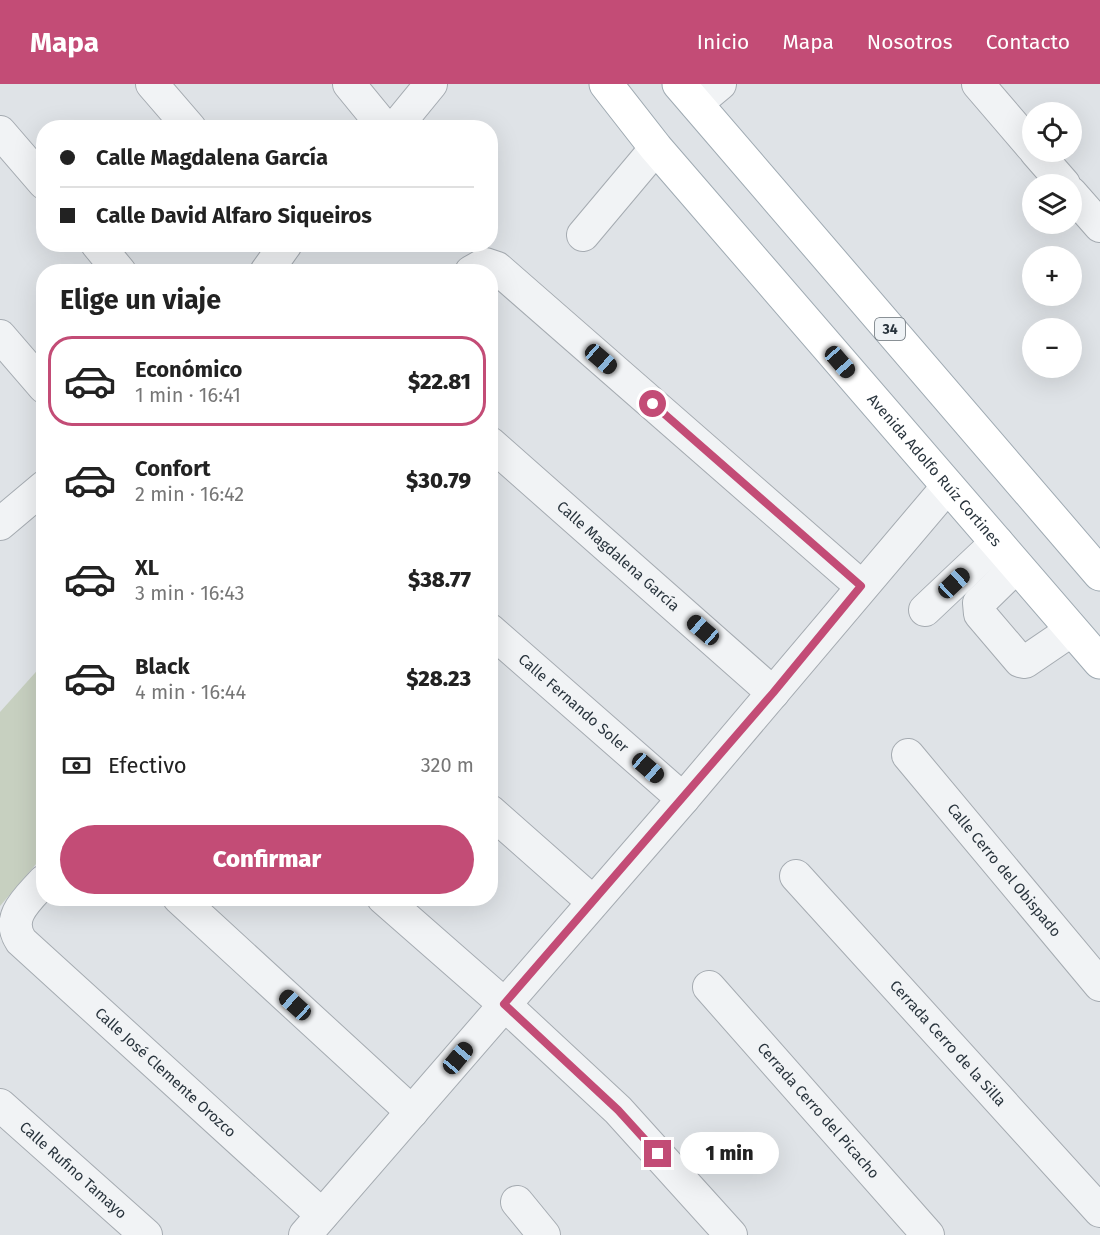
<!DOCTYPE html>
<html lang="es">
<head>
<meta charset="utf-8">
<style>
  :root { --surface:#fff; --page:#f2f2f2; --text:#222; --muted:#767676; --line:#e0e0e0; --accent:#c34c76 }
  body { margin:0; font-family:"Fira Sans",sans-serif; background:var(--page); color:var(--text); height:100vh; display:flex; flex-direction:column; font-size:22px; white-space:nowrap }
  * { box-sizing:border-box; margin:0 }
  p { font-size:20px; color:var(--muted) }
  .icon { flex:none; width:33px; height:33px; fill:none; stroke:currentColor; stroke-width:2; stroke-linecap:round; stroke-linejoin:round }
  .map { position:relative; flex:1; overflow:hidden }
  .side { position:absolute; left:36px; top:180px; width:462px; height:642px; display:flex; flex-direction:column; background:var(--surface); border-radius:24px; box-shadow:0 6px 24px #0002 }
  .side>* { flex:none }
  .guide { position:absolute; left:36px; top:36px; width:462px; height:132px; border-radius:24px; box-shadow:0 6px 24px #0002; display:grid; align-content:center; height:132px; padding:0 24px; background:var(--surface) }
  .tools { position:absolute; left:1022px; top:18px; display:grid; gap:12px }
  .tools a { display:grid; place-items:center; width:60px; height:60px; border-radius:50%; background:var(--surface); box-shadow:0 6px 24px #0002; font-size:30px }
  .end { position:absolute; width:27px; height:27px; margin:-14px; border:8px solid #c34c76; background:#fff; box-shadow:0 0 0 3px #fff }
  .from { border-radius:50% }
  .bubble { position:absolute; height:42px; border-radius:21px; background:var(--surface); box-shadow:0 6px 24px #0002; font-size:20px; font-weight:800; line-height:42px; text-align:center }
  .car { position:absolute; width:18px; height:36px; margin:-18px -9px; border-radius:8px; box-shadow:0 0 4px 2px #0007; background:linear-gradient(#222 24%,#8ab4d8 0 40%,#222 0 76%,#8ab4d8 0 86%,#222 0) }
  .guide b { display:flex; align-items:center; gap:21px; height:57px; font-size:22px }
  .guide b+b { border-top:2px solid var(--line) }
  .guide i { width:15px; height:15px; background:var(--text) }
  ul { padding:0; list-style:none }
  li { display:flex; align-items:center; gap:18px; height:90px; margin:0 12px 9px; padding:0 12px; border:3px solid transparent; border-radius:24px }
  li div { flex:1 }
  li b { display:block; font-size:22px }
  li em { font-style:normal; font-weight:800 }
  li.selected { border-color:var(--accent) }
  li>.icon { width:54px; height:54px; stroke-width:1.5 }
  h2 { padding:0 24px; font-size:27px; line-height:72px }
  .pay { display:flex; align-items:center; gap:15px; height:66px; padding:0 24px; font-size:22px }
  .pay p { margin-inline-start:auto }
  .button { display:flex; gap:12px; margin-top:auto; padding:12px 24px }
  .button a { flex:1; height:69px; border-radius:36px; background:var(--accent); color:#fff; font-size:24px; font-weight:800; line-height:69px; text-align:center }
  header { display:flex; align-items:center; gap:36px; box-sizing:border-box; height:84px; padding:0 30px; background:var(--accent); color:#fff }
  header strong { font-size:28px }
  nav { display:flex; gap:33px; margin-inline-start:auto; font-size:21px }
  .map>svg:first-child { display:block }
  .green { fill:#c7d0c0 }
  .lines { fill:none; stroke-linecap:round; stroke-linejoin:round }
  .minor-casing { stroke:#a5abb1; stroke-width:34 }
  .major-casing { stroke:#9faab2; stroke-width:35 }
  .minor { stroke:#f1f3f5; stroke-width:32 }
  .major { stroke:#fff; stroke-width:33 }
  .route { stroke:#c34c76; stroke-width:8 }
  .labels { text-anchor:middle; stroke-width:4.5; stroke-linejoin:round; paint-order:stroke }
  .shield { fill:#eef2f5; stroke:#646d74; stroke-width:1.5 }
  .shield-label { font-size:14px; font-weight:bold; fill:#29343d }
  .street-label { font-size:15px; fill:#29343d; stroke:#eef2f5 }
</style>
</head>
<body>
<header>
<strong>Mapa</strong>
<nav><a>Inicio</a><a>Mapa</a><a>Nosotros</a><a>Contacto</a></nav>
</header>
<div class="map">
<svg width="1100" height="1151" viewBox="0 0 1100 1151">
  <rect width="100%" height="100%" fill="#dfe3e7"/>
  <path class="green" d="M43 580V772L0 822V628Z"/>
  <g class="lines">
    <defs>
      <g id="minor">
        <path d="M152 0 190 44"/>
        <path d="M349 0 385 44"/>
        <path d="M978 0 1032 63"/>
        <path d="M696 20 720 0"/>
        <path d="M395 44 431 0"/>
        <path d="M0 48 44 99"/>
        <path d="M1036 68 1064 100"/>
        <path d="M1071 109 1100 142"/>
        <path d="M583 151 656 64"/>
        <path d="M97 160 120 188"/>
        <path d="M266 188 286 160"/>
        <path d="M471 188 485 180 497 184 861 502"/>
        <path d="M0 252 44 303"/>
        <path id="s1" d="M490 359 773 609"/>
        <path d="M0 440 44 403"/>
        <path d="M1017 482 979 519 980 530 1020 577 1025 578 1072 546"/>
        <path d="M925 526 997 458"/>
        <path id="s2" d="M490 546 683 715"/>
        <path id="s3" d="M908 671 1100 901"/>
        <path d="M490 727 593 818"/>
        <path id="s4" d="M796 792 1100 1127"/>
        <path id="s5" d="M44 797C28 815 5 833 21 857L322 1131"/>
        <path d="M179 814 412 1028"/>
        <path d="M383 814 504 920 618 1026 731 1151"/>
        <path id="s6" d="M709 903 928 1151"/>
        <path id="s7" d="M0 1021 146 1151"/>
        <path d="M517 1118 544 1151"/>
        <path d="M305 1151 683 715 948 402"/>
      </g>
      <g id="major">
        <path id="s8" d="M606 0 656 64 1100 578"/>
        <path d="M679 0 1100 490"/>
      </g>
    </defs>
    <use href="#minor" class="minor-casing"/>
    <use href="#major" class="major-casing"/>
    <use href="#minor" class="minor"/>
    <use href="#major" class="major"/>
  </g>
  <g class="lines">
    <path class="route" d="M653 320 861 502 773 609 504 920 618 1026 658 1070"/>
  </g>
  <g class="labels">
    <rect class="shield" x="875" y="234" width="30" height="22" rx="4.5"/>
    <g class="shield-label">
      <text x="890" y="250">34</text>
    </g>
    <g class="street-label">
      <text dy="5" stroke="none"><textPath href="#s8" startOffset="507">Avenida Adolfo Ruíz Cortines</textPath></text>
      <text dy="5" stroke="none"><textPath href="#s1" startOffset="171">Calle Magdalena García</textPath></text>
      <text dy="5" stroke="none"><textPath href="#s2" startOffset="111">Calle Fernando Soler</textPath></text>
      <text dy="5" stroke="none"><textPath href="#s3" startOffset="150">Calle Cerro del Obispado</textPath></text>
      <text dy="5" stroke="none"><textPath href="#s4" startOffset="226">Cerrada Cerro de la Silla</textPath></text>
      <text dy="5" stroke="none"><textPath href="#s5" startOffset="266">Calle José Clemente Orozco</textPath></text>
      <text dy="5" stroke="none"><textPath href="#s6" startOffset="165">Cerrada Cerro del Picacho</textPath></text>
      <text dy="5" stroke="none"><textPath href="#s7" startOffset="98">Calle Rufino Tamayo</textPath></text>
    </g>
  </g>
</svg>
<div class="tools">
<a><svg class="icon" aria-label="locate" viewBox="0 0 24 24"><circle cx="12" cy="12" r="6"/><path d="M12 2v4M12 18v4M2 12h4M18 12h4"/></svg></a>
<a><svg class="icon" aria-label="layers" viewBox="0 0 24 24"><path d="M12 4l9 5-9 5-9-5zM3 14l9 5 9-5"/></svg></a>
<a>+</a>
<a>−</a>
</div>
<i class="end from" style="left:653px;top:320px"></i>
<i class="end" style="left:658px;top:1070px"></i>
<div class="bubble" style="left:680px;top:1048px;width:99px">1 min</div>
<i class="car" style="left:601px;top:275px;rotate:131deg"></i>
<i class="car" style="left:840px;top:278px;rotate:139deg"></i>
<i class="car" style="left:954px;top:499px;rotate:47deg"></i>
<i class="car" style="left:703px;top:546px;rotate:311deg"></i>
<i class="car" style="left:648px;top:684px;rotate:131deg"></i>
<i class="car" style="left:295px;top:921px;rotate:312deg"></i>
<i class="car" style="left:458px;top:974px;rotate:40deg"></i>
<div class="guide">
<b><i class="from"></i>Calle Magdalena García</b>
<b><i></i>Calle David Alfaro Siqueiros</b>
</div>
<section class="side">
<h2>Elige un viaje</h2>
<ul>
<li class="selected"><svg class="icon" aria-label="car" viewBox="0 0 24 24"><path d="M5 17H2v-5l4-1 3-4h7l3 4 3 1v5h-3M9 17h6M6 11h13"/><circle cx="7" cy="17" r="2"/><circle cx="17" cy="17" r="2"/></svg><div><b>Económico</b><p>1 min · 16:41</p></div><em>$22.81</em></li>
<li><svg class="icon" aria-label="car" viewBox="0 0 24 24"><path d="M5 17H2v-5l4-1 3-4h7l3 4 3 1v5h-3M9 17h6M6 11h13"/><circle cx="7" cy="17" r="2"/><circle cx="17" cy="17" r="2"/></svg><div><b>Confort</b><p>2 min · 16:42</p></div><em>$30.79</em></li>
<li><svg class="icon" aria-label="car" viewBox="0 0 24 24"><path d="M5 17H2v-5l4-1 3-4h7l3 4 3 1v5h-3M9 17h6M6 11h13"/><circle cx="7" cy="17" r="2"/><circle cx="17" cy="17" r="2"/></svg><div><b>XL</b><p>3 min · 16:43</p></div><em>$38.77</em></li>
<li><svg class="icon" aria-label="car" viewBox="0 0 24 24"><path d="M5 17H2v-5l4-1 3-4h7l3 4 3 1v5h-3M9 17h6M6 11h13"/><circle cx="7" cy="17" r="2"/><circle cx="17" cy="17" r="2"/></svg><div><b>Black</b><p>4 min · 16:44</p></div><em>$28.23</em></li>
</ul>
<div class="pay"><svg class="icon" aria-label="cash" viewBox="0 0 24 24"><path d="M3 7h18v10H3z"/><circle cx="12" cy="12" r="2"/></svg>Efectivo<p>320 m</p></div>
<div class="button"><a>Confirmar</a></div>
</section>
</div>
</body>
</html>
